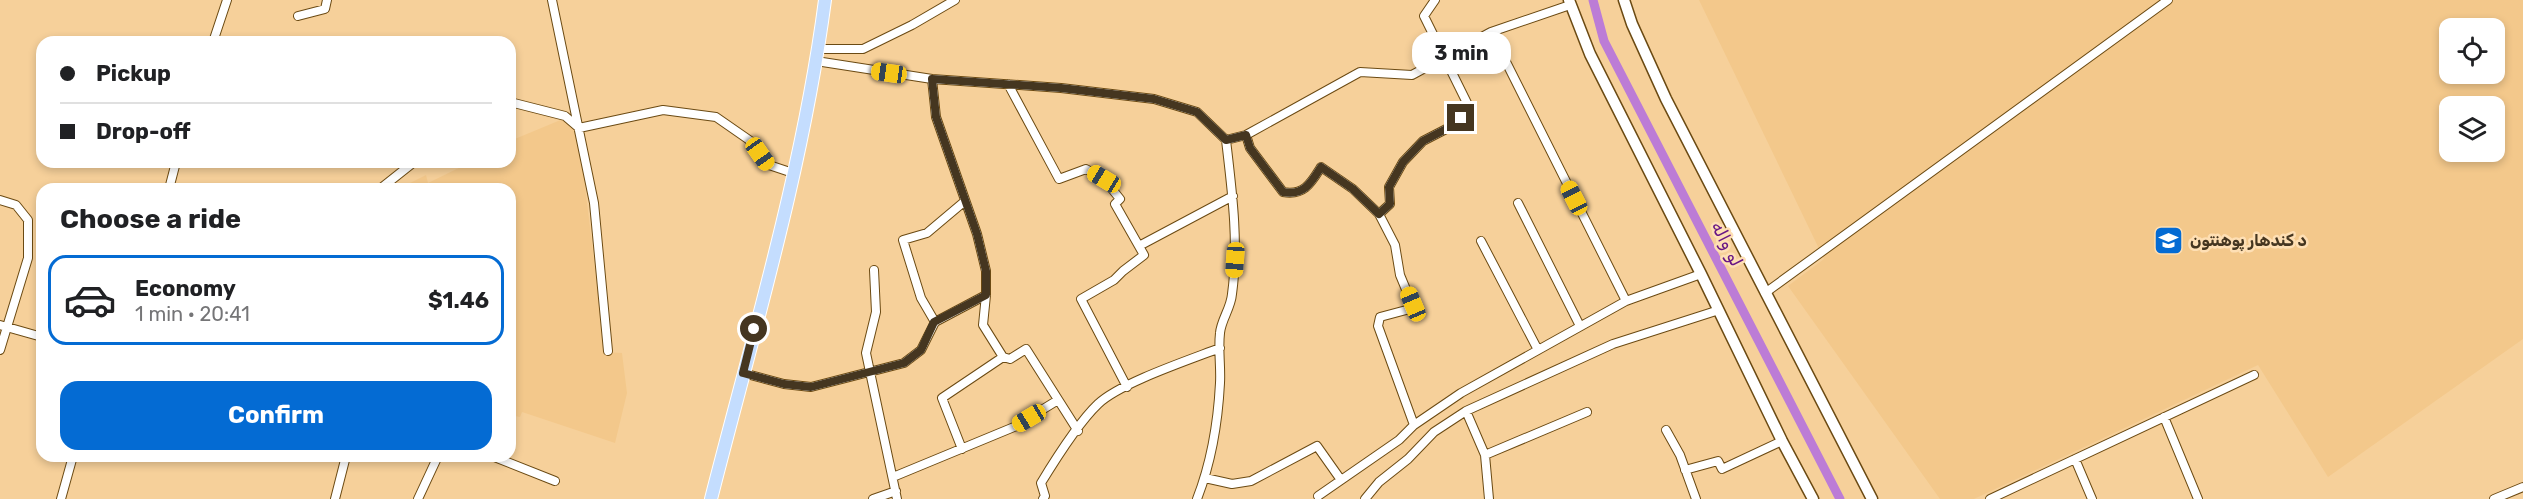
<!DOCTYPE html>
<html lang="en">
<head>
<meta charset="utf-8">
<style>
  :root { --surface:#fff; --page:#f6f6f6; --text:#202124; --muted:#757577; --line:#e0e0e0; --accent:#046bd3 }
  body { margin:0; font-family:Rubik,Cairo,sans-serif; background:var(--page); color:var(--text); height:100vh; display:flex; flex-direction:column; font-size:22px; white-space:nowrap }
  * { box-sizing:border-box; margin:0 }
  p { font-size:20px; color:var(--muted) }
  .icon { flex:none; width:33px; height:33px; fill:none; stroke:currentColor; stroke-width:2; stroke-linecap:round; stroke-linejoin:round }
  .map { position:relative; flex:1; overflow:hidden }
  .panel { position:absolute; left:36px; top:183px; width:480px; height:279px; display:flex; flex-direction:column; background:var(--surface); border-radius:18px; box-shadow:0 3px 9px #0003 }
  .panel>* { flex:none }
  .banner { position:absolute; left:36px; top:36px; width:480px; height:132px; border-radius:18px; box-shadow:0 3px 9px #0003; display:grid; align-content:center; height:132px; padding:0 24px; background:var(--surface) }
  .fabs { position:absolute; left:2439px; top:18px; display:grid; gap:12px }
  .fabs a { display:grid; place-items:center; width:66px; height:66px; border-radius:12px; background:var(--surface); box-shadow:0 3px 9px #0003; font-size:30px }
  .end { position:absolute; width:27px; height:27px; margin:-14px; border:8px solid #453620; background:#fff; box-shadow:0 0 0 3px #fff }
  .from { border-radius:50% }
  .bubble { position:absolute; height:42px; border-radius:18px; background:var(--surface); box-shadow:0 3px 9px #0003; font-size:20px; font-weight:700; line-height:42px; text-align:center }
  .car { position:absolute; width:18px; height:36px; margin:-18px -9px; border-radius:8px; box-shadow:0 0 4px 2px #0007; background:linear-gradient(#f5c518 24%,#345 0 40%,#f5c518 0 76%,#345 0 86%,#f5c518 0) }
  .banner b { display:flex; align-items:center; gap:21px; height:57px; font-size:22px }
  .banner b+b { border-top:2px solid var(--line) }
  .banner i { width:15px; height:15px; background:var(--text) }
  ul { padding:0; list-style:none }
  li { display:flex; align-items:center; gap:18px; height:90px; margin:0 12px 9px; padding:0 12px; border:3px solid transparent; border-radius:18px }
  li div { flex:1 }
  li b { display:block; font-size:22px }
  li em { font-style:normal; font-weight:700 }
  li.on { border-color:var(--accent) }
  li>.icon { width:54px; height:54px; stroke-width:1.5 }
  h2 { padding:0 24px; font-size:27px; line-height:72px }
  .action { display:flex; gap:12px; margin-top:auto; padding:12px 24px }
  .action a { flex:1; height:69px; border-radius:18px; background:var(--accent); color:#fff; font-size:24px; font-weight:700; line-height:69px; text-align:center }
  .map>svg:first-child { display:block }
  .built { fill:#f3c88b; fill-rule:evenodd }
  .lines { fill:none; stroke-linecap:round; stroke-linejoin:round }
  .canal { stroke:#bc7cd6; stroke-width:9 }
  .minor-casing { stroke:#6b4a13; stroke-width:10 }
  .tertiary-casing { stroke:#6b4a13; stroke-width:13 }
  .primary-casing { stroke:#fff; stroke-width:14 }
  .minor { stroke:#fff; stroke-width:8 }
  .tertiary { stroke:#fff; stroke-width:10 }
  .primary { stroke:#c4ddfe; stroke-width:12 }
  .route { stroke:#453620; stroke-width:8 }
  .labels { text-anchor:middle; stroke-width:5; stroke-linejoin:round; paint-order:stroke }
  .poi-label { font-size:16px; font-weight:bold; fill:#453620; stroke:#fedfb4; text-anchor:start }
  .water-label { font-size:18px; font-style:italic; fill:#691785; stroke:#fedfb4 }
</style>
</head>
<body>
<div class="map">
<svg width="2523" height="499" viewBox="0 0 2523 499">
  <rect width="100%" height="100%" fill="#f6d09a"/>
  <path class="built" d="M1699 0H2523V339L2328 477 2258 365 1974 499H1940L1788 286 1824 259ZM2450 28H2494V74H2450ZM2450 106H2494V152H2450Z
    M563 119 573 126 579 136 605 352 622 353 627 393 615 443 522 412 520 417 510 415V189H398L426 175 428 183 471 162H510V141Z"/>
  <g class="lines">
    <path class="canal" d="M1593 0 1604 41 1840 499"/>
    <defs>
      <path id="minor" d="M552 0 594 203 608 351
        M298 16 325 9 327 0
        M1491 32 1626 301
        M213 42 227 0
        M819 49H863L912 25 955 0
        M816 61 932 79 1061 88 1154 99 1197 112 1226 140C1232 191 1239 243 1232 294 1231 308 1221 320 1220 333 1218 350 1221 367 1220 383 1218 422 1211 463 1197 499
        M932 79 936 117 977 234 986 271V295L983 325 1003 357 1010 359 1026 349 1078 431
        M1008 84 1059 179 1086 169 1104 179 1120 199 1115 204 1144 255 1123 271 1114 280 1081 299 1127 387
        M510 102 565 116 579 128 663 110 716 117 752 142 769 165 793 173
        M1246 135 1250 148 1283 192C1304 196 1311 183 1321 167L1353 189 1379 214 1395 245 1400 275 1412 304 1410 309 1380 317 1378 326 1414 425
        M1226 140 1246 135 1360 72 1412 75 1491 32 1570 5
        M169 189 176 162
        M380 189 414 162
        M0 200 16 205 28 220V258L0 350
        M1518 203 1580 326
        M1379 214 1390 204 1389 187 1403 162 1423 141 1452 126 1470 109 1424 16 1435 0
        M1481 241 1538 350
        M1139 246 1233 196
        M874 270 876 312 866 353 897 499
        M1765 293 2168 0
        M935 322 921 298 903 240 927 233 965 201
        M0 325 42 337
        M743 373 784 384 811 387 904 363 921 350 935 322 986 295
        M1466 411 1485 455 1489 499
        M2164 417 2198 499
        M1666 430 1680 455 1696 499
        M962 449 942 398 1003 357
        M1485 455 1587 412
        M492 456 555 481
        M2075 459 2092 499
        M1685 470 1718 461 1722 469 1782 441
        M893 477 1014 427 1058 400
        M1205 478 1232 484 1251 481 1317 446 1341 480
        M1318 496 1399 440 1414 425 1461 393 1626 301 1701 274
        M61 499 73 456
        M335 499 346 456
        M418 499 438 456
        M873 499 896 491
        M1043 499 1045 496 1041 483C1055 460 1079 422 1098 404 1120 383 1189 360 1220 348
        M1365 499 1379 482 1408 459 1434 432 1466 411 1613 344 1719 310
        M1990 499 2254 375
        M2494 499 2523 487"/>
      <path id="tertiary" d="M1569 0 1590 54 1701 274 1782 441 1813 499
        M1624 0 1632 24 1666 99 1872 499"/>
      <path id="primary" d="M711 499C753 334 803 169 825 0"/>
    </defs>
    <use href="#minor" class="minor-casing"/>
    <use href="#tertiary" class="tertiary-casing"/>
    <use href="#primary" class="primary-casing"/>
    <use href="#minor" class="minor"/>
    <use href="#tertiary" class="tertiary"/>
    <use href="#primary" class="primary"/>
  </g>
  <g class="lines">
    <path class="route" d="M754 329 743 373 784 384 811 387 904 363 921 350 934 322 986 295V271L977 234 936 117 932 79 1061 88 1154 99 1197 112 1226 140 1246 135 1250 148 1283 192C1304 196 1311 183 1321 167L1353 189 1379 214 1390 204 1389 187 1403 162 1423 141 1452 126 1461 118"/>
  </g>
  <defs>
    <symbol id="university-square" viewBox="-11 -11 22 22"><rect x="-9" y="-9" width="18" height="18" rx="4" fill="#046bd3" stroke="#fedfb4"/><path d="M0-5L7-2L0 1L-7-2ZM-4 1L0 2.5L4 1V4Q0 6-4 4Z" fill="#fff"/></symbol>
  </defs>
  <g fill-rule="evenodd">
    <use href="#university-square" x="2152" y="224" width="33" height="33"/>
  </g>
  <g class="labels">
    <g class="poi-label">
      <text x="2190" y="246">د کندهار پوهنتون</text>
    </g>
    <g class="water-label">
      <text transform="translate(1727 244) rotate(63)" y="6">لو واله</text>
    </g>
  </g>
</svg>
<div class="fabs">
<a><svg class="icon" aria-label="locate" viewBox="0 0 24 24"><circle cx="12" cy="12" r="6"/><path d="M12 2v4M12 18v4M2 12h4M18 12h4"/></svg></a>
<a><svg class="icon" aria-label="layers" viewBox="0 0 24 24"><path d="M12 4l9 5-9 5-9-5zM3 14l9 5 9-5"/></svg></a>
</div>
<i class="end from" style="left:754px;top:329px"></i>
<i class="end" style="left:1461px;top:118px"></i>
<div class="bubble" style="left:1412px;top:32px;width:99px">3 min</div>
<i class="car" style="left:889px;top:73px;rotate:278deg"></i>
<i class="car" style="left:760px;top:154px;rotate:145deg"></i>
<i class="car" style="left:1104px;top:179px;rotate:301deg"></i>
<i class="car" style="left:1574px;top:198px;rotate:333deg"></i>
<i class="car" style="left:1235px;top:260px;rotate:184deg"></i>
<i class="car" style="left:1413px;top:304px;rotate:337deg"></i>
<i class="car" style="left:1029px;top:418px;rotate:239deg"></i>
<div class="banner">
<b><i class="from"></i>Pickup</b>
<b><i></i>Drop-off</b>
</div>
<section class="panel">
<h2>Choose a ride</h2>
<ul>
<li class="on"><svg class="icon" aria-label="car" viewBox="0 0 24 24"><path d="M5 17H2v-5l4-1 3-4h7l3 4 3 1v5h-3M9 17h6M6 11h13"/><circle cx="7" cy="17" r="2"/><circle cx="17" cy="17" r="2"/></svg><div><b>Economy</b><p>1 min · 20:41</p></div><em>$1.46</em></li>
</ul>
<div class="action"><a>Confirm</a></div>
</section>
</div>
</body>
</html>
